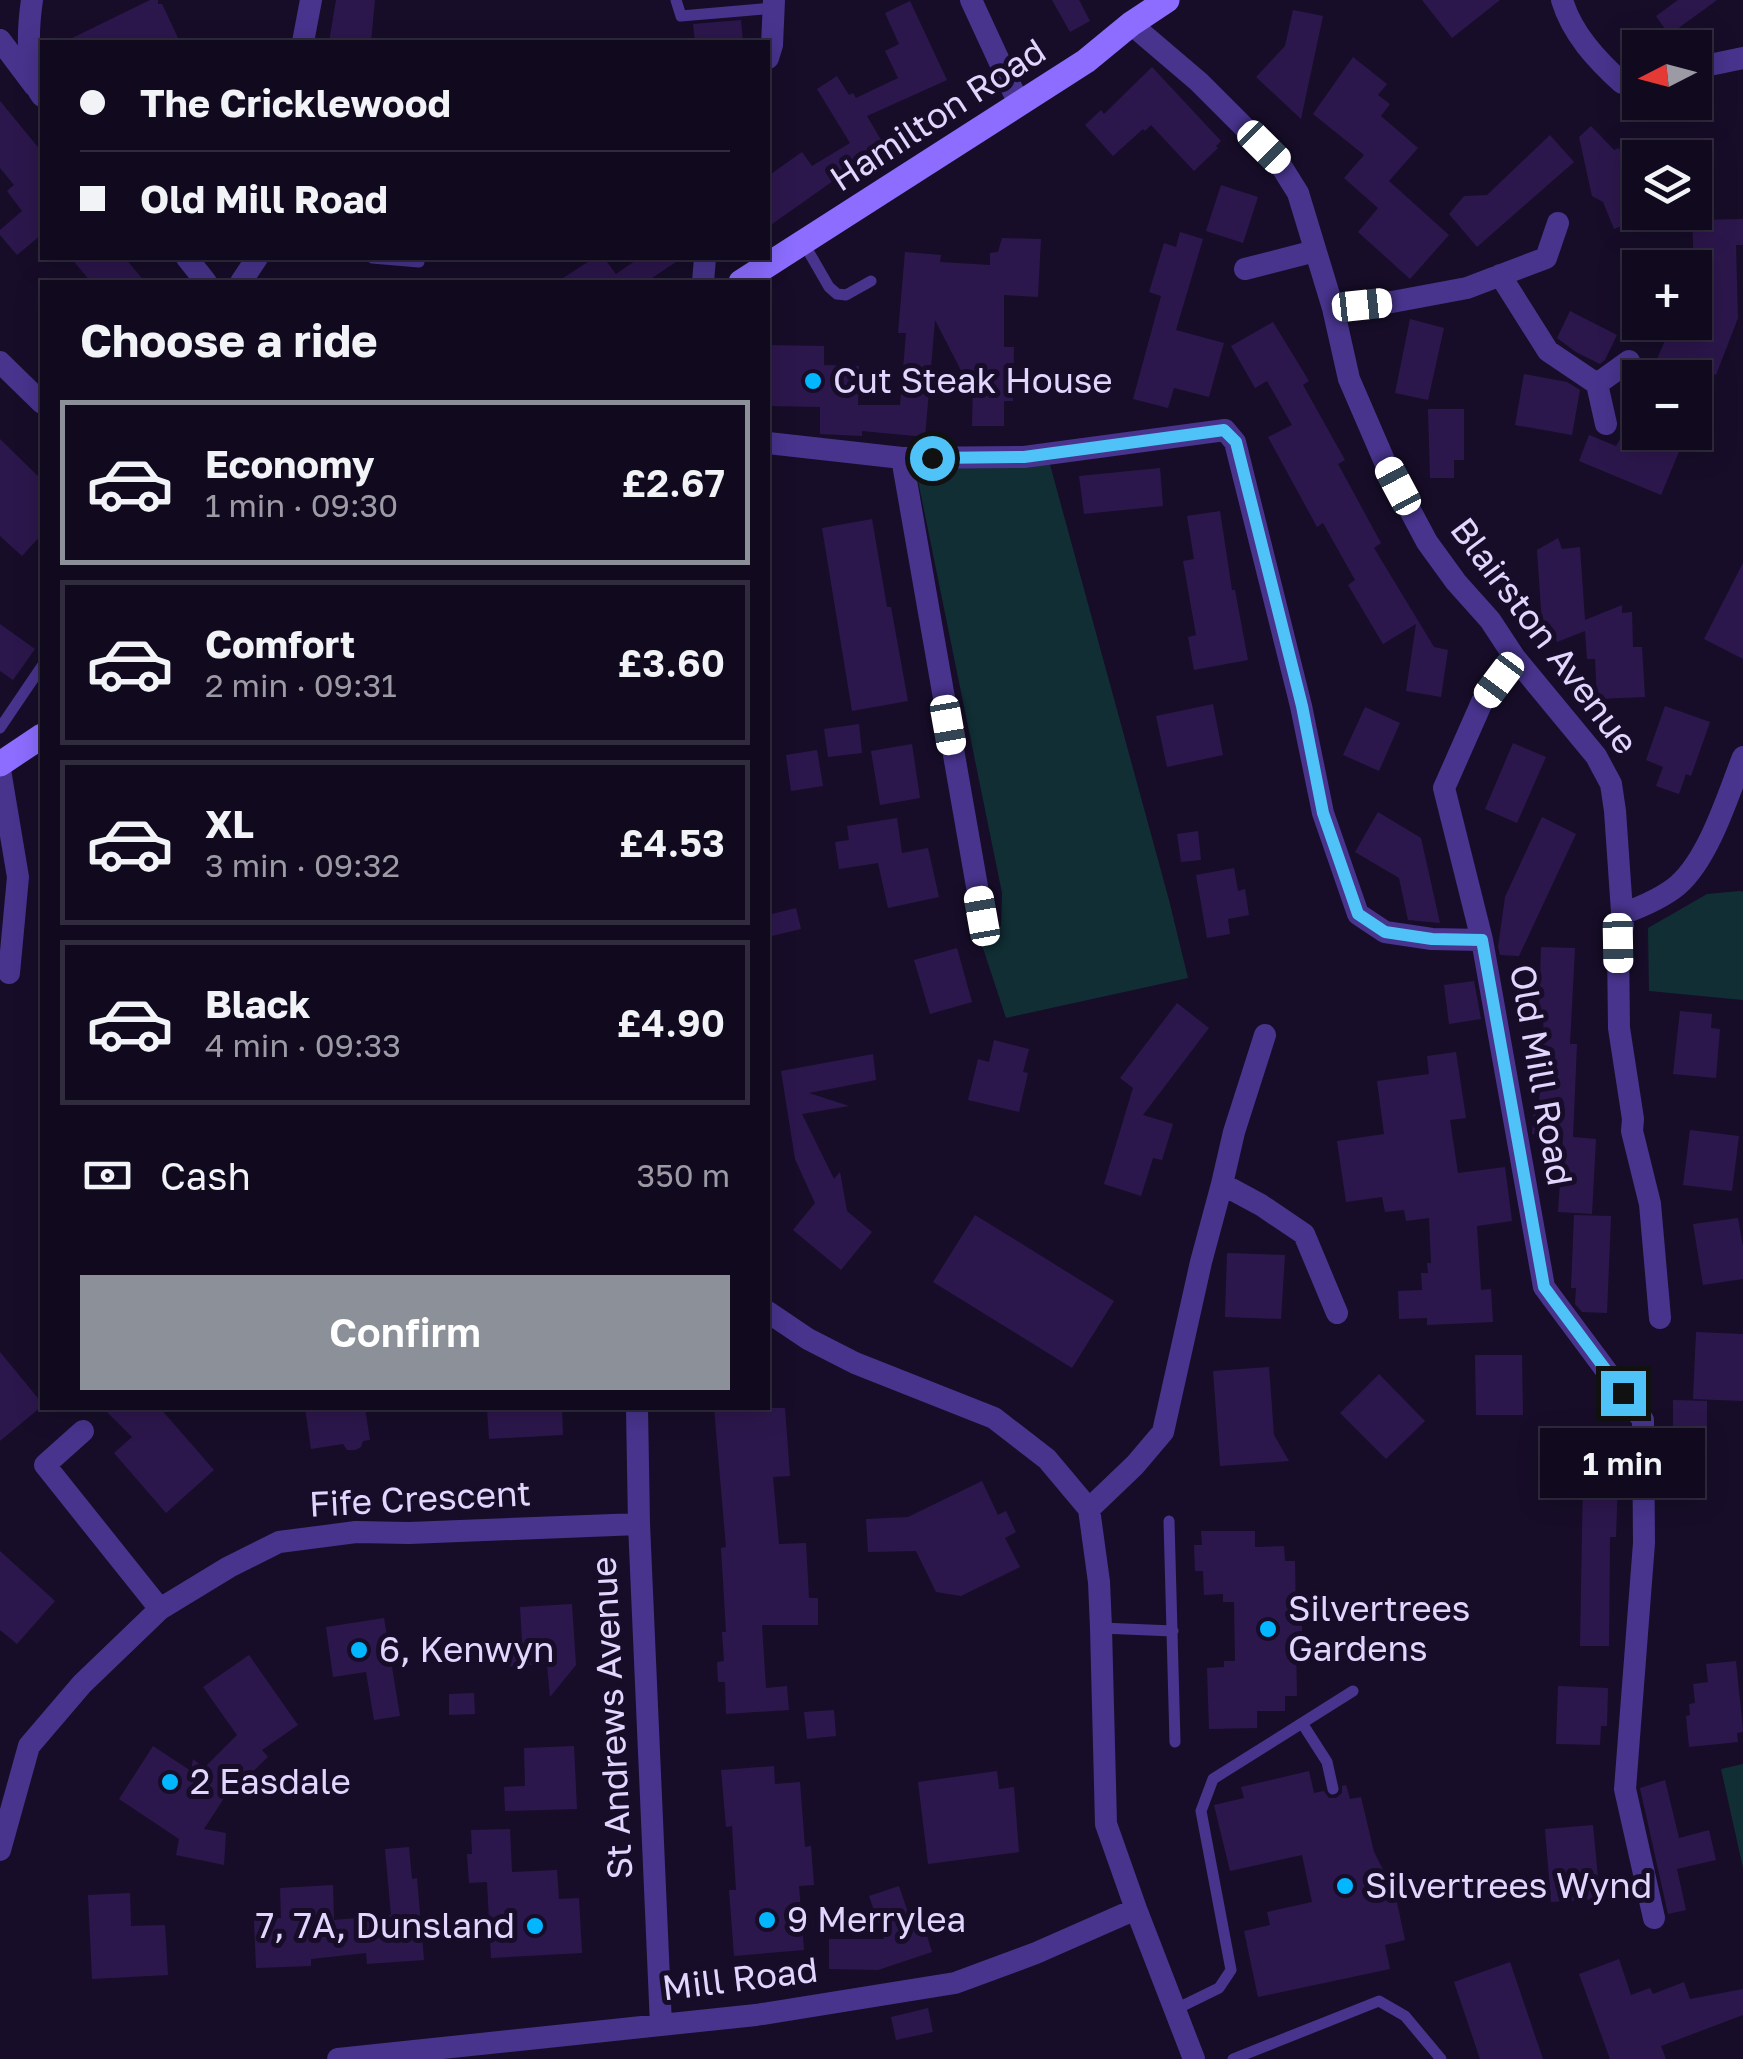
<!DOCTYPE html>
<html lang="en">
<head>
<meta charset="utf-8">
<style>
  :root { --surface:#110a1f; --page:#1a1328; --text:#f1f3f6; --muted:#9c9aa4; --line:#302b3d; --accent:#8c9099 }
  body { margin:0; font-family:"Golos Text",sans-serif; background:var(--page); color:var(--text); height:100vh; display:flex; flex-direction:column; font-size:38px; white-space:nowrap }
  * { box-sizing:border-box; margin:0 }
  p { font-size:32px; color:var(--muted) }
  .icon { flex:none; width:55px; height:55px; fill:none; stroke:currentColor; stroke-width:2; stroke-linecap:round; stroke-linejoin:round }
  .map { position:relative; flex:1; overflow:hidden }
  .sheet { position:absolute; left:40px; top:280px; width:730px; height:1130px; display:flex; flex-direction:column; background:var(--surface); border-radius:0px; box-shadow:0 5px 25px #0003,0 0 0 2px var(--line) }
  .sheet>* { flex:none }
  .banner { position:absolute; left:40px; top:40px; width:730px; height:220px; border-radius:0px; box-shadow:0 5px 25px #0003,0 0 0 2px var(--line); display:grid; align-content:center; height:220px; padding:0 40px; background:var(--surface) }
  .needle { width:65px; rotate:264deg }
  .controls { position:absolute; left:1622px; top:30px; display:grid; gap:20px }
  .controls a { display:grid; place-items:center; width:90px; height:90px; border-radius:0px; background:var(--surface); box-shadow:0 5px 25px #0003,0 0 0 2px var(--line); font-size:50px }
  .end { position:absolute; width:45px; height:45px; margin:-22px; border:12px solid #4fc3f7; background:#111; box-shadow:0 0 0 5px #111 }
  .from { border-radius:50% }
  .bubble { position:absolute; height:70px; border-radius:0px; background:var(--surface); box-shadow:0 5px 25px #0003,0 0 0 2px var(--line); font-size:32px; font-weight:600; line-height:70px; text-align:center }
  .car { position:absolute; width:30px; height:60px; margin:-30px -15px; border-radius:12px; box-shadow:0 0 8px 2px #0007; background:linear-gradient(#fff 24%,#345 0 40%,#fff 0 76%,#345 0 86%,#fff 0) }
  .banner b { display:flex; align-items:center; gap:35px; height:95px; font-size:38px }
  .banner b+b { border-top:2px solid var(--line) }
  .banner i { width:25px; height:25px; background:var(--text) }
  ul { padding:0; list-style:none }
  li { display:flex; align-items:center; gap:30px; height:165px; margin:0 20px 15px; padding:0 20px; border:5px solid var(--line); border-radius:0px }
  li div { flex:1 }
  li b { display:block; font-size:38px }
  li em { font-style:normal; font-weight:600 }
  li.on { border-color:var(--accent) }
  li>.icon { width:90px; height:90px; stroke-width:1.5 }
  h2 { padding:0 40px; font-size:45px; line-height:120px }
  .pay { display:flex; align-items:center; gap:25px; height:110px; padding:0 40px; font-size:38px }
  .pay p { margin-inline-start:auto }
  .primary-button { display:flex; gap:20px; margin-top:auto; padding:20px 40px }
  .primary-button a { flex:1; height:115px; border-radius:0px; background:var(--accent); color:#fff; font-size:40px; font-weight:600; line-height:115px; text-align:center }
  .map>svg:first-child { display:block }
  .green { fill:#102e34 }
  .building { fill:#2c174c }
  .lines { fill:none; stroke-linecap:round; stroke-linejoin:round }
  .lane { stroke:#48348d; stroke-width:11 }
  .street { stroke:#48348d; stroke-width:22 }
  .secondary { stroke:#8c6dff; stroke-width:25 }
  .route { stroke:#4fc3f7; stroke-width:12 }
  .poi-dot { fill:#02b6ff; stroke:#170d29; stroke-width:4 }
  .labels { text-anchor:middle; stroke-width:10; stroke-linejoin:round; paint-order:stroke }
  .street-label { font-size:35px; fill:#e2d6ff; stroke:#170d29 }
  .poi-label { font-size:35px; fill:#e2d6ff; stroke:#170d29; text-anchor:start }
</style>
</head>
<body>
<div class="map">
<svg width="1743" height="2059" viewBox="0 0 1743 2059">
  <rect width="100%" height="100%" fill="#170d29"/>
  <path class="green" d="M1049 461 1169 900 1188 978 1006 1018 978 933 1001 926 1002 893 915 466Z
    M1740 891 1743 892V1000L1649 991 1648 928 1707 894Z
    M1743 1764V1868L1721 1769Z"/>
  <path class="building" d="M150 0H158V4H162L180 42H64Z
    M336 0H375L371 42H329Z
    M1052 0H1079L1090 21 1070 32Z
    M1422 0H1500L1452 38Z
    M1678 0H1717L1669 35 1656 16Z
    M910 1 947 80 867 116 888 152 842 179 840 176 768 227V176L802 152 812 166 850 143 817 89 837 76 849 95 853 93 856 98 898 78 885 51 899 44 885 13Z
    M1293 10 1323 16 1301 119 1256 77 1285 46Z
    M741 20 743 42H695L693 24Z
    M1353 57 1387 84 1378 95 1390 104 1381 116 1418 148 1389 181 1449 235 1410 279 1358 232 1378 208 1344 178 1364 155 1313 114Z
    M1152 67 1221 141 1216 146 1218 148 1194 171 1151 125 1145 131 1143 129 1113 156 1085 125 1101 110 1104 114Z
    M0 101 42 152V237L41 235 17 255 0 235V230L22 211 7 191 14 185 0 168Z
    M1591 126 1614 150 1619 148 1629 176 1633 174 1640 192V219L1614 229 1603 202 1592 196 1579 137Z
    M1550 135 1574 162 1477 247 1449 214 1464 196 1487 195Z
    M1221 185 1258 197 1243 243 1206 231Z
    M1743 219V245H1736L1738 318 1716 375 1710 373 1712 378H1648L1647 368 1654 366 1673 322H1691L1697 338 1692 220Z
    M1180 232 1203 239 1176 330 1224 343 1209 397 1174 388 1168 408 1133 399 1161 296 1149 292 1164 243 1176 247Z
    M1002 238 1041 239 1038 297 1004 295V347H1014L1013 401H1004V426H972L973 385 967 382 935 320 925 437 862 431V436L820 434V407L768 406V345L824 346V365L859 366 858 405H900L906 333H898L905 252 941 255 940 262 990 265V253L998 252Z
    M71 258H125L145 282H91Z
    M594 258H604L616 274 639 258H682L646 282H557Z
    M1570 311 1617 335 1605 360 1600 364 1576 352 1557 338Z
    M1410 319 1444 328 1428 400 1395 393Z
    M1273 322 1309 381 1303 385 1345 460 1338 464 1381 543 1374 548 1434 647 1448 650 1441 697 1406 691 1416 624 1383 644 1348 585 1355 580 1323 523 1317 527 1268 437 1292 425 1267 381 1255 388 1231 346Z
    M1524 374 1567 382 1580 390 1572 435 1515 425Z
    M1428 409H1464V460H1454V478H1430Z
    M1628 425 1640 430V432H1646L1681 447 1661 495 1579 461 1589 435 1616 446Z
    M0 439 42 480V534L22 556 0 536Z
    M1160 468 1163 506 1084 514 1079 476Z
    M1220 511 1232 590H1235L1248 660 1194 670 1188 637 1196 635 1183 561 1194 559 1187 516Z
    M872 519 887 607H891L908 701 852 711 822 528Z
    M1558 538 1562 549 1580 547 1585 620 1622 605V613L1632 612 1633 647H1642L1645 697 1597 699 1595 659H1587L1585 631 1557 642 1550 624H1542L1537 550Z
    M1743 563V659L1704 639Z
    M0 624 35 649 13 680 0 671Z
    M1213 704 1223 755 1167 767 1156 716Z
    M1665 706 1710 722 1691 776 1686 774 1679 794 1656 786 1663 767 1646 760Z
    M1365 707 1400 723 1379 771 1343 755Z
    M859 724 862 753 828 757 824 729Z
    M1513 743 1546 757 1517 823 1485 809Z
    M912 744 920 798 880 805 871 751Z
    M817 750 823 786 791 791 786 755Z
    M1378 812 1421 838 1440 923 1408 920 1399 878 1355 852Z
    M1542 817 1576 834 1519 956 1500 955 1498 947 1505 897Z
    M897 818 902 853 928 848 939 897 888 908 878 863 839 869 835 842 849 840 847 826Z
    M1198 831 1201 860 1181 862 1177 834Z
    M1234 868 1238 891 1245 889 1249 915 1228 919 1230 934 1207 938 1196 875Z
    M796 908 801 929 768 937V915Z
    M1541 947 1575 948 1570 1044H1577L1573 1137 1596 1139 1592 1214 1558 1212 1563 1137 1532 1134 1534 1104H1539L1541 1072 1544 1013 1539 1012Z
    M957 948 972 1002 930 1014 914 960Z
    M1474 981 1481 1019 1449 1024 1444 985Z
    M1177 1003 1209 1028 1143 1115 1173 1124 1162 1160 1153 1158 1141 1196 1104 1184 1133 1088 1120 1078Z
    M1680 1011 1712 1014 1711 1028 1720 1029 1716 1078 1673 1074Z
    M994 1040 1029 1049 1023 1072 1028 1073 1019 1112 968 1100 978 1059 989 1062Z
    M1456 1052 1466 1118 1450 1120 1458 1173 1505 1167 1512 1221 1477 1226 1481 1290 1491 1289 1493 1322 1427 1325V1318L1399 1319 1398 1291 1422 1290 1421 1273H1428L1427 1263H1431L1429 1218 1406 1221 1404 1210 1385 1212 1382 1197 1346 1202 1337 1141 1384 1134 1377 1081 1429 1074 1427 1056Z
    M873 1054 876 1080 809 1093 849 1106 802 1114 834 1179 840 1172 847 1211 872 1232 841 1270 793 1230 815 1203 795 1159 781 1071Z
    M1690 1130 1739 1136 1732 1191 1683 1185Z
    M975 1215 1114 1301 1072 1368 933 1282Z
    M1574 1215 1611 1216 1607 1313 1582 1312 1575 1304 1576 1288H1571Z
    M1738 1218 1743 1247V1279L1703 1285 1693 1224Z
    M1227 1253 1285 1255 1281 1319 1225 1317Z
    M1696 1332 1743 1334V1401L1693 1399Z
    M0 1352 42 1403V1406L0 1441Z
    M1475 1355H1522L1523 1415H1476Z
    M1269 1367 1274 1435 1289 1461 1220 1466 1213 1371Z
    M1379 1374 1425 1421 1386 1459 1340 1413Z
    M1673 1400 1707 1401V1433H1673Z
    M103 1408H160L214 1470 166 1513 114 1453 132 1437Z
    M305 1408H365L370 1440 363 1441 361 1447 355 1450H347L343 1444 311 1449Z
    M487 1408H562L563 1435 489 1439Z
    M714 1408H785L790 1476 773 1477 779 1544 806 1543 809 1598H818V1625H762L766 1688 787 1686 789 1710 726 1714 725 1682H718L717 1662 724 1661 722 1632H726L721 1548 726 1547Z
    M1583 1477 1618 1479 1616 1537H1610L1609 1646H1580Z
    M982 1481 998 1515 1006 1511 1016 1532 1005 1538 1020 1567 961 1596 936 1592 916 1551 868 1552 866 1519 908 1517Z
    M1201 1531H1255V1547L1284 1546 1285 1561H1295L1296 1617H1302V1641H1296L1297 1696H1285V1711H1257V1728L1209 1729 1207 1668 1224 1667V1661H1235L1234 1602H1223V1594L1204 1595 1203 1571H1195L1194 1545H1202Z
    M0 1551 55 1601 17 1644 0 1630Z
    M572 1604 576 1665 550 1697 547 1664 502 1667 501 1642 522 1641 520 1607Z
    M384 1618 400 1716 374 1720 366 1672 333 1677 326 1627Z
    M249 1655 298 1725 262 1750 268 1757 244 1780 239 1775 204 1829 226 1833 224 1865 176 1855 179 1839 119 1799 153 1746 191 1771 193 1759 204 1768 237 1735 203 1687Z
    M1736 1661 1743 1730V1732L1737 1733 1738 1742 1689 1747 1686 1716 1690 1715 1689 1704 1695 1703 1693 1684 1708 1682 1706 1664Z
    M1558 1686 1608 1688 1607 1726H1601L1600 1745 1556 1744Z
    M474 1693 475 1714 449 1715V1694Z
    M834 1710 836 1736 807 1739 804 1712Z
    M574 1746 577 1809 505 1811 504 1787 525 1786 524 1748Z
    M774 1766 775 1784 800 1782 805 1847 811 1846 814 1885 799 1886 804 1950 734 1956 729 1890H736L732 1826 726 1827 721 1770Z
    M997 1771 999 1789 1014 1787 1019 1852 928 1864 918 1782Z
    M1309 1771 1314 1793 1324 1791 1329 1798H1336L1342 1793V1786L1346 1785 1350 1799 1361 1797 1374 1852 1395 1893 1405 1940 1385 1945 1390 1969 1258 1997 1244 1931 1270 1925 1267 1912 1312 1902 1302 1855 1230 1871 1214 1805 1244 1798 1241 1787Z
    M1665 1780 1679 1838 1709 1830 1716 1860 1677 1869 1686 1910 1668 1914 1640 1788Z
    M1593 1825 1600 1899 1551 1902 1545 1829Z
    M510 1829 512 1872 557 1870 559 1899 579 1898 582 1953 491 1958 487 1882 469 1883 467 1854H472L471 1830Z
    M409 1847 412 1879 417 1878 424 1960 367 1964 366 1953 311 1959V1966L256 1968 254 1920 281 1918 280 1888 333 1885 334 1920 391 1915 385 1849Z
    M899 1886 915 1933 925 1930 932 1952 878 1970 829 1969V1939H884L869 1896Z
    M130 1893 131 1926 165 1925 168 1975 92 1979 88 1895Z
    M1619 1959 1631 1995 1650 1988 1653 1994 1684 1982 1690 1999 1743 1989V2015L1661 2046 1666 2059H1610L1579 1974Z
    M1510 1962 1543 2059H1480L1454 1982Z
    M928 2008 933 2032 896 2040 891 2017Z"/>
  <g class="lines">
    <path class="lane" d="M676 0 681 16 774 8
      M803 242 829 287 837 294 846 295 871 281
      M372 258 419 262
      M0 728 42 666
      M1169 1521 1175 1742
      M1101 1628 1173 1631
      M1302 1723 1327 1762 1333 1789
      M1174 2010 1219 1988 1231 1970 1201 1811 1213 1779 1353 1691
      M1233 2059 1379 2001 1405 2016 1441 2059"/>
    <path class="street" d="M32 0C28 27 25 74 42 96
      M971 0 1019 104
      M1562 0C1572 34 1597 60 1622 83L1640 79
      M1131 24 1199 82 1278 161 1298 193 1333 308 1349 379 1387 467 1427 542 1456 582 1490 620 1515 658 1596 756 1611 784 1615 811 1623 926 1618 943 1619 1028 1633 1119 1632 1131 1650 1204 1660 1318
      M0 40 34 85
      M303 42 311 0
      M768 58 772 45 774 0
      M1695 68 1743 58
      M187 258 206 282
      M1245 269 1315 251
      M1500 275 1548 351 1597 384 1606 424
      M241 282 257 258
      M703 282 705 258
      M1333 308 1392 302 1467 288 1546 258 1558 223
      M0 362 42 403
      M1597 384 1629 361
      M768 443 902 458 1024 457 1225 430 1235 442 1301 706 1323 813 1358 914 1385 932 1432 939 1482 940 1544 1287 1643 1420 1644 1543 1625 1789 1654 1918
      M902 458 982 915
      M0 770 18 877 9 973
      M1622 914C1641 907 1663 898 1678 885 1709 858 1728 795 1743 757
      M1482 940 1444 788 1482 702 1515 658
      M1222 1184 1234 1132 1265 1035
      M768 1312 808 1339 855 1363 994 1418 1047 1459 1089 1509 1099 1582 1101 1628 1106 1824 1136 1909 1194 2059
      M637 1408 639 1524 661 2025
      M83 1431 45 1465 160 1609
      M1089 1509 1135 1465 1163 1432 1201 1262 1222 1184 1261 1205 1304 1234 1337 1313
      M0 1850 29 1746 82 1684 160 1609 229 1567 279 1542 356 1532 409 1533 639 1524
      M338 2059 756 2015 955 1983 1036 1953 1136 1909"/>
    <path class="secondary" d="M741 282 1086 61 1131 24 1167 0
      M0 764 42 736"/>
  </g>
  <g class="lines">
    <path class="route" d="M932 458 1024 457 1224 430 1236 442 1302 706 1323 813 1358 914 1385 932 1432 939 1482 940 1544 1287 1623 1393"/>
  </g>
  <g class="poi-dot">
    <circle cx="813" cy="381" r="10"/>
    <circle cx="1268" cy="1629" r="10"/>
    <circle cx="359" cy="1650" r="10"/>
    <circle cx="170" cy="1782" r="10"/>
    <circle cx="1345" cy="1886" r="10"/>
    <circle cx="767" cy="1920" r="10"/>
    <circle cx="535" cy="1926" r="10"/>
  </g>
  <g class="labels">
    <g class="street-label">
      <text transform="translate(938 115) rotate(-33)" y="12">Hamilton Road</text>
      <text transform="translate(1544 636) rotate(53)" y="12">Blairston Avenue</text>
      <text transform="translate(1541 1075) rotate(80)" y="12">Old Mill Road</text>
      <text transform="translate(420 1499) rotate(-3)" y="12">Fife Crescent</text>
      <text transform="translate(612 1718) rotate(-93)" y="12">St Andrews Avenue</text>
      <text transform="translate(740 1979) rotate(-7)" y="12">Mill Road</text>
    </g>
    <g class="poi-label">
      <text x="833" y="393">Cut Steak House</text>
      <text x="1288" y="1621">Silvertrees<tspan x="1288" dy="40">Gardens</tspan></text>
      <text x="379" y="1662">6, Kenwyn</text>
      <text x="190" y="1794">2 Easdale</text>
      <text x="1365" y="1898">Silvertrees Wynd</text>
      <text x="787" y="1932">9 Merrylea</text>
      <text x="515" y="1938" text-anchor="end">7, 7A, Dunsland</text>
    </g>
  </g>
</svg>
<div class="controls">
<a><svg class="needle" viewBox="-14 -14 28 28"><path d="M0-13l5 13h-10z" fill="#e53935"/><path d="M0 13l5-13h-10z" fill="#9c9aa4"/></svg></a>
<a><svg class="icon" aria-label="layers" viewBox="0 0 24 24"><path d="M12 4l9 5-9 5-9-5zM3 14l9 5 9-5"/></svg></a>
<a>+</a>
<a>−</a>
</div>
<i class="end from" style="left:932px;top:458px"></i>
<i class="end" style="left:1623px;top:1393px"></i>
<div class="bubble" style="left:1540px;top:1428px;width:165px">1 min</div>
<i class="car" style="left:1264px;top:147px;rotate:135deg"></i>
<i class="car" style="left:1362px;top:305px;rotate:84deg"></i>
<i class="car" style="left:1398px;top:486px;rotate:332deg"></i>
<i class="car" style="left:1499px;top:680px;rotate:217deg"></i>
<i class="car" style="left:948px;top:725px;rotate:170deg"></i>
<i class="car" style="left:982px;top:916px;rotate:350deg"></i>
<i class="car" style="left:1618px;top:943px;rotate:179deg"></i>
<div class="banner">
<b><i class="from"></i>The Cricklewood</b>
<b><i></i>Old Mill Road</b>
</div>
<section class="sheet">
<h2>Choose a ride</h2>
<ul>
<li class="on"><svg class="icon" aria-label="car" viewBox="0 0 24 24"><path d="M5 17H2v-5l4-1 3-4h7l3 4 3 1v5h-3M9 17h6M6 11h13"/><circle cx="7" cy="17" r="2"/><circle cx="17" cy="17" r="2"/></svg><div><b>Economy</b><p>1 min · 09:30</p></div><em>£2.67</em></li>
<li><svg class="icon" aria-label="car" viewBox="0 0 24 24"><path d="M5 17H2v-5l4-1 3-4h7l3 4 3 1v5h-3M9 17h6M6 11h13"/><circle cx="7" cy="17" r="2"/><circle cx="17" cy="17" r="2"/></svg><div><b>Comfort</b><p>2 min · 09:31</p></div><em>£3.60</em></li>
<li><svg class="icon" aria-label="car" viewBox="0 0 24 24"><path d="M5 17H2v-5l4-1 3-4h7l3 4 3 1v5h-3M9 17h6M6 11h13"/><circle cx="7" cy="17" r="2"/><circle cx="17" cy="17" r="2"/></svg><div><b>XL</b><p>3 min · 09:32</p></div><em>£4.53</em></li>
<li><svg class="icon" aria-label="car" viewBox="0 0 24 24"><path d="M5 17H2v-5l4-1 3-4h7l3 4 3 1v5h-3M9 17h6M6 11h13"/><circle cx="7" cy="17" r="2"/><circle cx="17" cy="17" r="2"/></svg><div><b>Black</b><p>4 min · 09:33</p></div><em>£4.90</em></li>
</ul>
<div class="pay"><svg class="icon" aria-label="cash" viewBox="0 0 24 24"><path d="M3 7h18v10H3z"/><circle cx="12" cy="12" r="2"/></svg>Cash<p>350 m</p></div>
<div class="primary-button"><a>Confirm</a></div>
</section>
</div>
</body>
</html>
